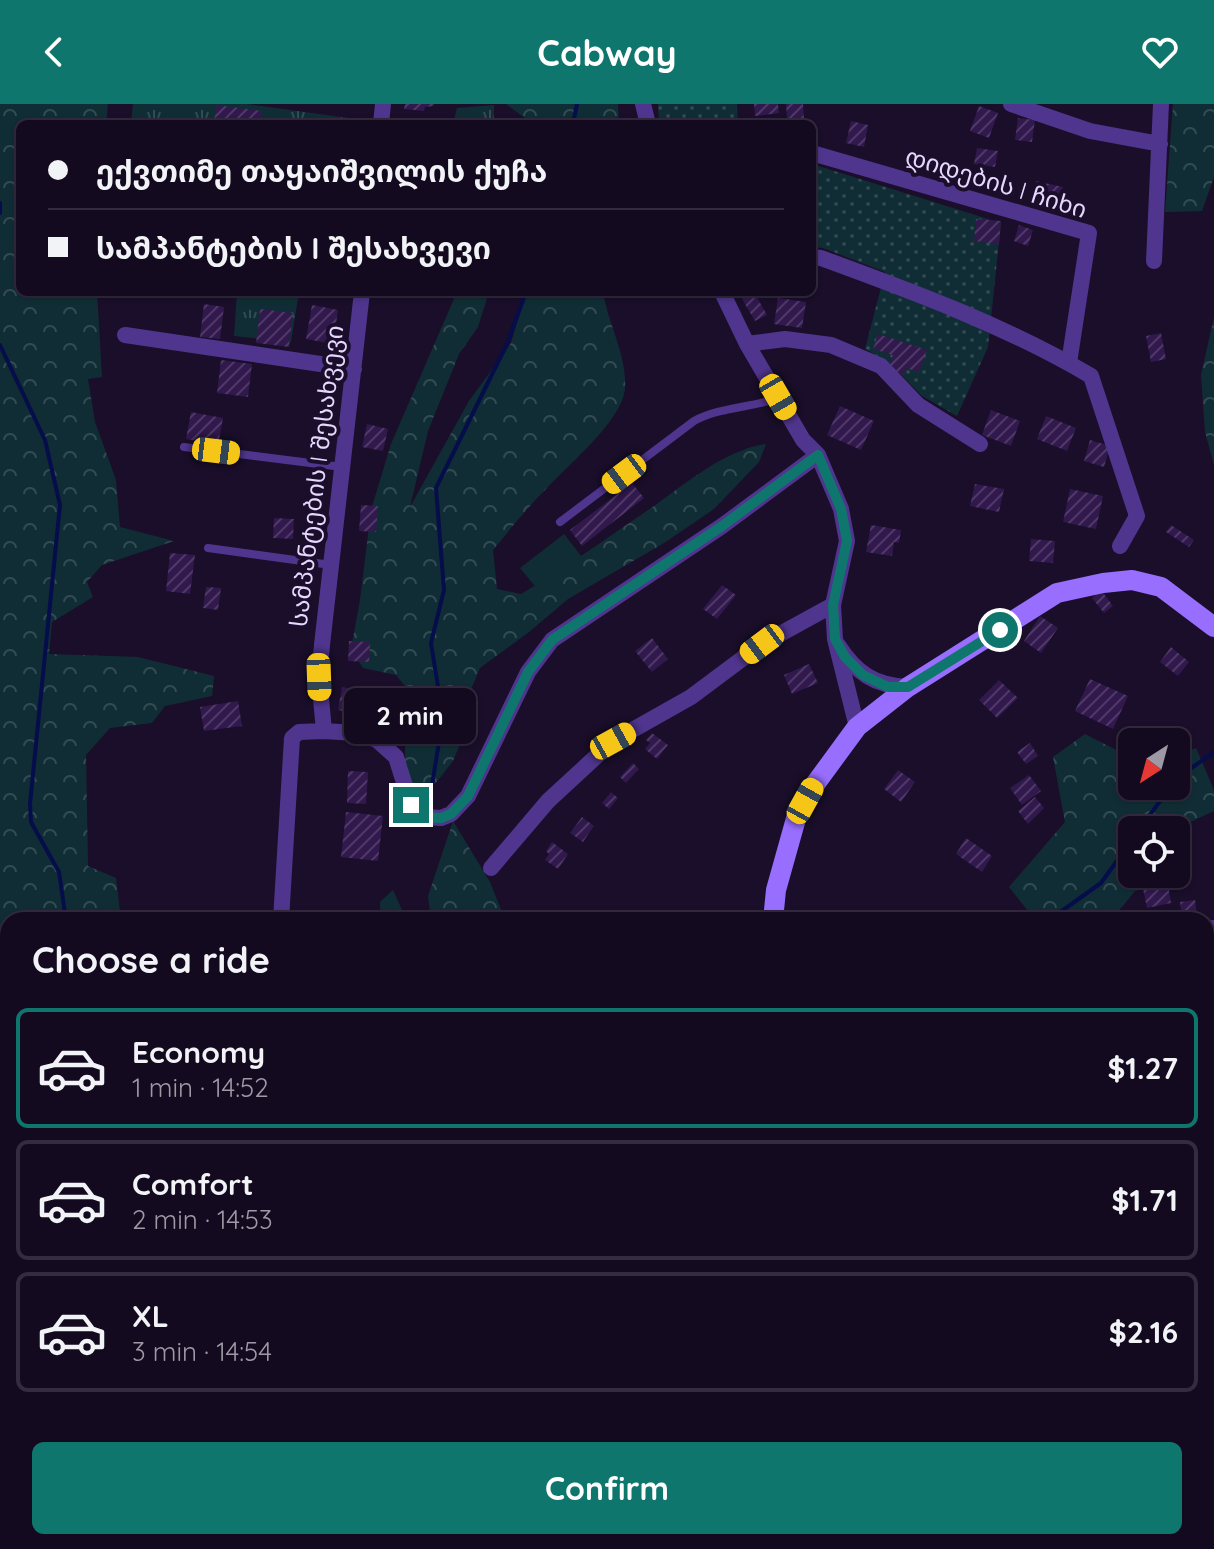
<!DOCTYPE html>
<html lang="en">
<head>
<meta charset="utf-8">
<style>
  :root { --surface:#140a20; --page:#21182d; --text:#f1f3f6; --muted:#9d9aa5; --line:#332b3e; --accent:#0f766e }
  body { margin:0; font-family:Quicksand,"Noto Sans Georgian",sans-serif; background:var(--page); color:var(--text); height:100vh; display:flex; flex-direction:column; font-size:30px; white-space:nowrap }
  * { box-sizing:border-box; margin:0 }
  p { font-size:26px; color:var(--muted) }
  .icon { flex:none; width:44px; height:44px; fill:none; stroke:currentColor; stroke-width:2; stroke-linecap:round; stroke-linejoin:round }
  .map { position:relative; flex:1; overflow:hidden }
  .panel { position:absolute; left:0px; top:808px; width:1214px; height:638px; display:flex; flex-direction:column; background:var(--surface); border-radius:24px 24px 0 0; box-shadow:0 2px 6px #0004,0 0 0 2px var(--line) }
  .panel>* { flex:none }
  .banner { position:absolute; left:16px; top:16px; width:800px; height:176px; border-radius:12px; box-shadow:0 2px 6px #0004,0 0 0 2px var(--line); display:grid; align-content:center; height:176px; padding:0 32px; background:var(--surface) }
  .needle { width:52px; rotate:216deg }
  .controls { position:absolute; left:1118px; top:624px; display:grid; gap:16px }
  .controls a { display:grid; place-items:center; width:72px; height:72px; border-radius:12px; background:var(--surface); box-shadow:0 2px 6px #0004,0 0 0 2px var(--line); font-size:40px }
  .end { position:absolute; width:36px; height:36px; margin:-18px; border:10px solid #0f766e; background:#fff; box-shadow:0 0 0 4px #fff }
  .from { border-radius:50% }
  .bubble { position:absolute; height:56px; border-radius:12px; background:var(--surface); box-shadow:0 2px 6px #0004,0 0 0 2px var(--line); font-size:26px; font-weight:700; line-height:56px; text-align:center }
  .car { position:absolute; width:24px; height:48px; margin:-24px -12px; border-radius:10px; box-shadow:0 0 6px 2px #0007; background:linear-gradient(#f5c518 24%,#345 0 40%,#f5c518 0 76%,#345 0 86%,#f5c518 0) }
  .banner b { display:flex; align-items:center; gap:28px; height:76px; font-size:30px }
  .banner b+b { border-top:2px solid var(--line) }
  .banner i { width:20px; height:20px; background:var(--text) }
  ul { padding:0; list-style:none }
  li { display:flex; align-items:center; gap:24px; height:120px; margin:0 16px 12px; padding:0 16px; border:4px solid var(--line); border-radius:12px }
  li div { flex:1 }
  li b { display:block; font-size:30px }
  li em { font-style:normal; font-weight:700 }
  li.selected { border-color:var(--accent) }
  li>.icon { width:72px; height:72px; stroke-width:1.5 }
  h2 { padding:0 32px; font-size:36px; line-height:96px }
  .action { display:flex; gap:16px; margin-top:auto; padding:16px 32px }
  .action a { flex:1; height:92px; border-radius:12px; background:var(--accent); color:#fff; font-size:32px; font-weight:700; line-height:92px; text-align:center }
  header { display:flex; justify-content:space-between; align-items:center; height:104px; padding:0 32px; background:var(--accent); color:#fff; font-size:36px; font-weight:700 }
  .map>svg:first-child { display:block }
  .grass { fill:url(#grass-tufts) }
  .forest { fill:url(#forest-crowns) }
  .park { fill:url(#park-dots) }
  .pitch { fill:#102d35 }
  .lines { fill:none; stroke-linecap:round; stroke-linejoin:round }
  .stream { stroke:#060d4b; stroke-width:4 }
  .building { fill:url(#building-hatch) }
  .lane { stroke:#4f358d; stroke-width:8 }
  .street { stroke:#4f358d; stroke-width:16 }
  .secondary { stroke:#986eff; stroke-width:20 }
  .route { stroke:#0f766e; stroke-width:10 }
  .labels { text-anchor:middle; stroke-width:8; stroke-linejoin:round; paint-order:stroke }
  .street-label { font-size:24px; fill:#e6d7ff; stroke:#1a0e2a }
</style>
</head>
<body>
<header><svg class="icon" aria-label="back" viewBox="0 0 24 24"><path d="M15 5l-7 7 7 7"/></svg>Cabway<svg class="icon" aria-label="heart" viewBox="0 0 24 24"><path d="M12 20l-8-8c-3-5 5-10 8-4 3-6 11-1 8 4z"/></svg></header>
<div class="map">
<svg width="1214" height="1445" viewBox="0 0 1214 1445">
  <defs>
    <pattern id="grass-tufts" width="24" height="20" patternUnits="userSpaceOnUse" patternTransform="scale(2)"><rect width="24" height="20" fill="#102d35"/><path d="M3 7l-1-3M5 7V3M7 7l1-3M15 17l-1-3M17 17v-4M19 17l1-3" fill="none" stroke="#334b53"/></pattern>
    <pattern id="forest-crowns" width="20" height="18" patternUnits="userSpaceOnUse" patternTransform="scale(2)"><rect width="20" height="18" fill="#102d35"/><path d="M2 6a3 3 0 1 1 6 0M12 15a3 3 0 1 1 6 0" fill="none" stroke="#334b53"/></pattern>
    <pattern id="park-dots" width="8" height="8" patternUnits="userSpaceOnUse" patternTransform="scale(2)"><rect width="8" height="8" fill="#102d35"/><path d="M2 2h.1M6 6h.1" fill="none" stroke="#334b53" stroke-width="1.8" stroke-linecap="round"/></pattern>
    <pattern id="building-hatch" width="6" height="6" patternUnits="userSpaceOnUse" patternTransform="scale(2)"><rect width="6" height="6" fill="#31184d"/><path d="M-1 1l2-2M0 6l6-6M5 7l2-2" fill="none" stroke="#4f3968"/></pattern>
  </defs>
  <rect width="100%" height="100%" fill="#1a0e2a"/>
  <path class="grass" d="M133 0H247L391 20H423H131Z
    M494 1V20H453L457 4Z
    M237 188H299L291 238 234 232Z
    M8 880V1006L0 1007V884Z
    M116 1438H267L266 1445H114Z"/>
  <path class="forest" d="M0 0H108L106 20H20V188H97L102 273 88 275 95 318 116 376 120 423 174 437 102 461 87 478 93 493 52 518 49 550 138 553 214 572 212 592 165 602 152 619 110 624 86 651 88 762 116 774 121 816H8V880L0 884Z
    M506 0H618L619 20H533Z
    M1173 0H1214V73L1202 107 1165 108Z
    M457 188H489L478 223 459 250 428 327 410 403 469 297 511 239 526 188H603C608 220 627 251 625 284 623 316 567 362 546 385 527 404 510 425 493 446L497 485 521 490C567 463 610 432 654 402 688 378 725 346 766 340L759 358 714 405 664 439 568 495 529 528 480 564 463 604 465 628 453 657 435 680 421 685 405 675V643L410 607 405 582 396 571 363 564 351 545 360 496 371 406 391 340Z
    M1214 213V361L1205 328 1201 271Z
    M1085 630 1132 654V682H1176V652L1196 644 1214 686V707L1173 726H1132V770H1176V755L1178 776 1135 787 1111 816H1020L1028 807 1009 783 1065 718 1053 653Z
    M453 717 490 778 505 816H431L428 792Z
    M393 786 406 815V816H381L380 798Z
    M1206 1227H1214V1445H659L661 1438H1206Z
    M36 1438H116L114 1445H37Z
    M409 1438H478L480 1445H412Z
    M517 1438H642L641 1445H522Z"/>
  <path class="park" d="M658 0H737L738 19 659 20Z
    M812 60 1001 119 988 243 957 312 922 292 887 257 865 245 885 168 823 144 812 143Z"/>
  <path class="pitch" d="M564 430 582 453 539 487 520 464Z
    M8 1006V1085L5 1105 8 1151V1438H36L37 1445H0V1007Z"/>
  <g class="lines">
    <path class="stream" d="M573 20 577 0
      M0 99V109
      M0 241 45 336 60 401 30 700 31 718 59 768 66 816
      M1176 675 1214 648
      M432 681 443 614 431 539 444 486 436 384 507 240 526 188
      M1139 726 1171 682
      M1055 816 1059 809 1101 779 1132 736
      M83 1438 85 1445"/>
  </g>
  <path class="building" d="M405 0H434V2L425 3 424 7 404 5Z
    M754 0H778L779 9 755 12Z
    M786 0H803L804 14 787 15Z
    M216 1 262 7 260 20H214Z
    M979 2 998 9 989 34 970 27Z
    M1018 14 1035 16 1032 38 1015 36Z
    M851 17 868 21 864 43 846 39Z
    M977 44 998 47 995 63 974 60Z
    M1036 77 1063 83 1058 101 1031 95Z
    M976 115 1001 117 999 140 974 137Z
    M1019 121 1033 126 1028 142 1014 137Z
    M754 188 767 211 755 217 742 195Z
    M778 194 806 198 802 224 774 220Z
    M204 200 224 203 220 235 200 233Z
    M312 201 338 206 333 240 306 235Z
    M260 205 293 209 289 243 256 239Z
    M1161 229 1166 255 1151 258 1146 232Z
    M878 230 927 246 919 268 906 264 904 271 888 266 893 251 873 245Z
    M221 256 252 260 248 293 217 289Z
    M840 302 874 317 861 346 827 331Z
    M991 306 1020 317 1011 342 982 331Z
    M191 308 223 314 218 341 186 335Z
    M1046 312 1076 324 1067 347 1037 335Z
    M367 320 388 325 383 347 362 343Z
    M1090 336 1110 342 1104 363 1084 357Z
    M632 379 644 394 582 442 570 426Z
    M975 380 1004 385 999 408 970 402Z
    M1070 385 1103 392 1096 425 1063 418Z
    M361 401 378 402 376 428 359 427Z
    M274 414 294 415 293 435 273 434Z
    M871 421 901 426 899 439 894 438 892 452 866 448Z
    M1171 421 1194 436 1189 443 1166 428Z
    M1031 435 1055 437 1053 459 1029 457Z
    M170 449 195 451 190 490 166 487Z
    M722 481 736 491 717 515 703 505Z
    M206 483 221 484 218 506 203 504Z
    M1101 486 1113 502 1104 509 1092 494Z
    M1040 512 1058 524 1041 549 1024 537Z
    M652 534 668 555 652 568 635 547Z
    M349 537 370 538 369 558 348 557Z
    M1171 543 1189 558 1178 572 1160 558Z
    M809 560 818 579 792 590 784 571Z
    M1090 575 1128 592 1113 625 1075 607Z
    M999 576 1018 594 997 614 979 596Z
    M342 583 376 589 371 613 338 606Z
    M238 597 242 622 204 627 200 603Z
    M652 629 668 641 657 655 645 645 650 639 646 636Z
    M1030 639 1038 652 1026 660 1017 648Z
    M633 659 639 665 626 679 620 673Z
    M898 666 915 678 901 698 884 685Z
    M348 667 368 668 366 700 347 699Z
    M1029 671 1041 687 1022 701 1010 684Z
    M611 688 618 694 609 705 602 699Z
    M1035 693 1044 704 1028 720 1018 707Z
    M346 708 383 712 378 757 341 753Z
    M582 713 594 722 583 738 570 729Z
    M966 734 992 752 982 768 956 750Z
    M552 738 568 750 558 765 545 756 549 750 546 747Z
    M1168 781 1171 799 1147 804 1143 785Z
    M1195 796 1197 812 1182 814 1180 798Z
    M1206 881H1213L1210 922H1206Z
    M8 1084V1148L0 1149V1085Z
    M8 1163V1201H7L0 1164Z
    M1214 1191V1216H1211L1209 1192Z"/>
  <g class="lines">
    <path class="lane" d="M184 343 342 363
      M560 418 694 317C720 303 750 304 778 294
      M208 444 331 461
      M1206 1066 1214 1067
      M0 1181 8 1222
      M0 1418 8 1405
      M32 1438 33 1445"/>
    <path class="street" d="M643 0 648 20
      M1011 0 1090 27 1160 40
      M381 20 383 0
      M812 49 1089 129 1069 259
      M812 153 821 154C914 188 1006 222 1091 272L1137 412 1120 442
      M1154 157 1161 0
      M722 188 747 240 803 336 818 351 841 405 847 437 833 501 835 535 857 623
      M125 231 354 265
      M747 240 785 235 831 241 881 262 918 301 980 340
      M838 541C856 569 875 582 908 583
      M324 627 319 573 322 541 362 188
      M491 764 548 697 613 637 691 593 762 540 833 501
      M281 816 292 634 299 628 324 627 356 629 377 636 396 653 411 701 418 708 426 713 441 714 451 710 468 692 528 568 552 536 722 422 818 351
      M1206 825 1214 824"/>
    <path class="secondary" d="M773 816 776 786 797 711 813 683 857 623 908 583 1057 489 1103 479 1132 476 1161 483 1214 523
      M652 1445 655 1438"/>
  </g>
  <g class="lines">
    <path class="route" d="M411 701 426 713 441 714 451 710 468 692 528 568 552 536 722 422 818 351 841 405 847 437 833 501 835 535 845 553 863 571 888 583H908L1000 526"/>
  </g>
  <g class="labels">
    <g class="street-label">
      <text transform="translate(996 79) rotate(17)" y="8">დიდების I ჩიხი</text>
      <text transform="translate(317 372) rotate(-83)" y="8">სამპანტების I შესახვევი</text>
    </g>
  </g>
</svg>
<div class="controls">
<a><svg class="needle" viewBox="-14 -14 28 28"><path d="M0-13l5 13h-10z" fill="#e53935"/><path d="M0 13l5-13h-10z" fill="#9d9aa5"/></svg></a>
<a><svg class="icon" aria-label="locate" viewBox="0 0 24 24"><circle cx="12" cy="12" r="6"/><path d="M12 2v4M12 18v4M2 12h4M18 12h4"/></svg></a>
</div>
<i class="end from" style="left:1000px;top:526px"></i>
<i class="end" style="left:411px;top:701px"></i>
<div class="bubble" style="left:344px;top:584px;width:132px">2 min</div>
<i class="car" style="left:778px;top:293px;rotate:150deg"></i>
<i class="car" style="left:216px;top:347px;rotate:97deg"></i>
<i class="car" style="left:624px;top:370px;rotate:233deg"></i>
<i class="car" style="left:762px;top:540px;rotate:233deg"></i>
<i class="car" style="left:319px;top:573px;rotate:178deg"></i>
<i class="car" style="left:613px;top:637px;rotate:61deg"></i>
<i class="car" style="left:805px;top:697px;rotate:29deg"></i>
<div class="banner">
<b><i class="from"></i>ექვთიმე თაყაიშვილის ქუჩა</b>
<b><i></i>სამპანტების I შესახვევი</b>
</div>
<section class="panel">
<h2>Choose a ride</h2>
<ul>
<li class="selected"><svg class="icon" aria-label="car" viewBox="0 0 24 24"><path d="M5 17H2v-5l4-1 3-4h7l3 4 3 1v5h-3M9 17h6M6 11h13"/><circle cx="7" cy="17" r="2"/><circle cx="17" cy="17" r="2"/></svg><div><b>Economy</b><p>1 min · 14:52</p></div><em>$1.27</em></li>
<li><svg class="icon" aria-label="car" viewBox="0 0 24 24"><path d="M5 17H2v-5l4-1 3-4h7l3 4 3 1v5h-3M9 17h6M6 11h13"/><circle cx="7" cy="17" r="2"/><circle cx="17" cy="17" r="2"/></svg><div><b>Comfort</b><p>2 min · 14:53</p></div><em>$1.71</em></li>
<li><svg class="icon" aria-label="car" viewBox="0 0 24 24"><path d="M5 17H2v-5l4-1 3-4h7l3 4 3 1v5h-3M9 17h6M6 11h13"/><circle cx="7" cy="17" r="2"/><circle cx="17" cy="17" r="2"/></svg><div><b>XL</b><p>3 min · 14:54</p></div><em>$2.16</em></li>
</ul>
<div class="action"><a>Confirm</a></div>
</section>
</div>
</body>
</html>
